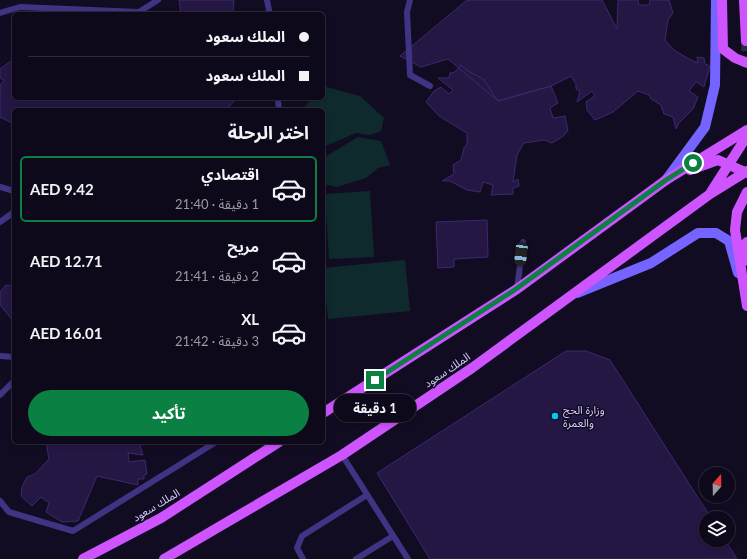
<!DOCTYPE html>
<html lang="ar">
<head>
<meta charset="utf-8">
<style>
  :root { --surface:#0e091a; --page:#1c1727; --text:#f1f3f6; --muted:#9b9aa2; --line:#2e2a39; --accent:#0b8043 }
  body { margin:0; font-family:Lato,"Noto Sans Arabic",sans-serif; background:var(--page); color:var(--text); direction:rtl; height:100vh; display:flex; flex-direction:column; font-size:15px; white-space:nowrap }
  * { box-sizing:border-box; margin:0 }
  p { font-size:13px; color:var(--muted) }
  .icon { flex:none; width:22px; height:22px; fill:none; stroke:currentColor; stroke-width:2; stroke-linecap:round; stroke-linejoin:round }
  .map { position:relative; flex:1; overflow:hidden; direction:ltr }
  .drawer { position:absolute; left:12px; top:108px; width:313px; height:336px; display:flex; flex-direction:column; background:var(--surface); border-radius:6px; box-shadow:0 2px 6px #0003,0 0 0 1px var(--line); direction:rtl }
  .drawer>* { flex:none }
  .guide { position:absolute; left:12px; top:12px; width:313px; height:88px; border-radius:6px; box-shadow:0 2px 6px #0003,0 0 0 1px var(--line); direction:rtl; display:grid; align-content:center; height:88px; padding:0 16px; background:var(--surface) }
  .needle { width:26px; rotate:20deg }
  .fabs { position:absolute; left:699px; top:467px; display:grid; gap:8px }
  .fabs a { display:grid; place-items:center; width:36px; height:36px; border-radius:50%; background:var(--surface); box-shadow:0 2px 6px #0003,0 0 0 1px var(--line); font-size:20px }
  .end { position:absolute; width:18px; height:18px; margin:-9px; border:5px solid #0b8043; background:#fff; box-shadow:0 0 0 2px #fff }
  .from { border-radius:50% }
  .bubble { position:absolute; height:28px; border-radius:14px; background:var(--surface); box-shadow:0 2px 6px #0003,0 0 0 1px var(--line); font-size:13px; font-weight:700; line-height:28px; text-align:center; direction:rtl }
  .car { position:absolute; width:12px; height:24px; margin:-12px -6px; border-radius:5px; box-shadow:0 0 3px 1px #0007; background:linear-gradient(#222 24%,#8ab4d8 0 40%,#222 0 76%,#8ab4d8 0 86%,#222 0) }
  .guide b { display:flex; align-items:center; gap:14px; height:38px; font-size:15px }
  .guide b+b { border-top:1px solid var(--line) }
  .guide i { width:10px; height:10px; background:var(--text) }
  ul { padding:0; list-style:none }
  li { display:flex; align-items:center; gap:12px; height:66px; margin:0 8px 6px; padding:0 8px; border:2px solid transparent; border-radius:6px }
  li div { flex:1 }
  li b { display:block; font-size:15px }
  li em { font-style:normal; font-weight:700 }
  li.current { border-color:var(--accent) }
  li>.icon { width:36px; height:36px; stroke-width:1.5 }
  h2 { padding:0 16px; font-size:18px; line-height:48px }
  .primary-button { display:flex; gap:8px; margin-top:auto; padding:8px 16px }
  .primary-button a { flex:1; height:46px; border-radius:24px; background:var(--accent); color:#fff; font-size:16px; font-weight:700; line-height:46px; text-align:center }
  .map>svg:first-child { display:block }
  .green { fill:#0f2a2c }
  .building { fill:#241744; stroke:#3d2871 }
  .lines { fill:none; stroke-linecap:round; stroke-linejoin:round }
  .primary-tunnel { stroke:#302943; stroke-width:10; stroke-dasharray:10 5; stroke-linecap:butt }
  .service { stroke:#3e3483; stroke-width:6 }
  .secondary { stroke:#7564ff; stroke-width:10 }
  .primary { stroke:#ce54ff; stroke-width:10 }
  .route { stroke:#0b8043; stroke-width:5 }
  .poi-dot { fill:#00c9f8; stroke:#120c22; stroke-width:1.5 }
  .labels { text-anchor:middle; stroke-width:3; stroke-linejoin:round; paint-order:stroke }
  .street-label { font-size:11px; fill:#d7cdff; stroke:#120c22 }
  .poi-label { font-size:11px; fill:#d7cdff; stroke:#120c22; text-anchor:start }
</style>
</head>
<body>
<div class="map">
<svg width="747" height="559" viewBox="0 0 747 559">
  <rect width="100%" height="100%" fill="#120c22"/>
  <path class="green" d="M323 86 360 96 384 118 381 131 370 135 356 133 323 147V110H302L312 98H323Z
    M358 137 381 141 390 165 378 168 366 178 337 187 323 184V158Z
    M370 191 374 257 329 259 325 194Z
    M405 260 410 311 328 319 323 268Z"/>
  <path class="building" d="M179 0H234L233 14H181Z
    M467 0H602L617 29 618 0H638L639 5H649L650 0H669L673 13 668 20 665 40 674 50 689 59 698 63 697 57 704 58 705 64 710 66 704 87 696 82 689 91 698 97 693 109 679 123 676 129 673 117 664 114 661 105 651 99 649 95 638 91 613 112 595 120 587 110 586 102 595 96 592 91 577 102 580 91 576 89V84L571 76 551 86 498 101 448 59 421 67 400 56Z
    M11 61H14V98H237L227 109 14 110V124L0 117V85L4 80 0 78V69Z
    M461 65 468 71 483 79 498 101 551 86 558 103 550 108 553 118 565 116 568 131 562 137 552 143 544 140 524 143 517 155 513 182 518 179 519 186 513 188V194L491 195 493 185 483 182 480 192 467 190 450 181H442L454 174 453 165 461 160 464 148 467 144V133L439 116 426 102 434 91 441 87 449 94 453 90 438 78H449L450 73 455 72Z
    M487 220 488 257 454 259V267L438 268 436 222Z
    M6 285 14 286V322L0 305V292Z
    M566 351H586L610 360 711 518H706V540H725L737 559H430L377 473Z
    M46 442H139L143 455 128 453 129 462 145 460 147 474 144 475V479H138V485L97 476 78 521 62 522 46 512 49 503 41 497 32 506 21 496 22 487 27 477 35 474 49 459Z"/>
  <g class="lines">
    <path class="primary-tunnel" d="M746 41 747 60"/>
    <path class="service" d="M267 0 269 10 268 14
      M410 0 407 12 410 75 430 86
      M0 13 20 7 139 12 158 0
      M279 110 278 100 280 98
      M0 187 14 191
      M0 222 14 212
      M517 289 523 242
      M0 356 14 357
      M0 395 14 381
      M342 455 408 559
      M0 501 9 512 73 531 216 442
      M303 559 297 548 302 536 367 495
      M356 559 393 536"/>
    <path class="secondary" d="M666 180 705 127 715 85 716 0
      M577 293 651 263 698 233H716L729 241 738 273"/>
    <path class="primary" d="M722 0 723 49 735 58 747 63
      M744 0 746 41
      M690 170 718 160 747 173
      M711 192 747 136
      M747 192 737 212 735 230 747 306
      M745 261V244L747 242
      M323 413 517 289 666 180 747 130
      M83 559 161 518 279 442
      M164 559 342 455 472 368 710 194 747 171"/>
  </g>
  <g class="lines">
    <path class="route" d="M375 380 516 289 666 180 693 163"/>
  </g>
  <circle class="poi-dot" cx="555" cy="416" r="4"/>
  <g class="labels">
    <g class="street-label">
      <text transform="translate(447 370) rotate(-34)" y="4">الملك سعود</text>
      <text transform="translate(156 505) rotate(-31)" y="4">الملك سعود</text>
    </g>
    <g class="poi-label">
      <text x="563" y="414">وزارة الحج<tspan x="563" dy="13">والعمرة</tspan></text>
    </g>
  </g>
</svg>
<div class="fabs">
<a><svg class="needle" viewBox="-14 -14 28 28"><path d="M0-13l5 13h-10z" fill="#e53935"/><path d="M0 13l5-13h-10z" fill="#9b9aa2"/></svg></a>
<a><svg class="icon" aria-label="layers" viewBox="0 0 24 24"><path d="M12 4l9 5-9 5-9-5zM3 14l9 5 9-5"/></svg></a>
</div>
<i class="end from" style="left:693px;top:163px"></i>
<i class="end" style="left:375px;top:380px"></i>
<div class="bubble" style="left:334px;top:394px;width:82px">1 دقيقة</div>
<i class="car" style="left:521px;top:254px;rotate:187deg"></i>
<div class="guide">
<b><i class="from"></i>الملك سعود</b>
<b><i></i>الملك سعود</b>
</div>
<section class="drawer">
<h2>اختر الرحلة</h2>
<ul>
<li class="current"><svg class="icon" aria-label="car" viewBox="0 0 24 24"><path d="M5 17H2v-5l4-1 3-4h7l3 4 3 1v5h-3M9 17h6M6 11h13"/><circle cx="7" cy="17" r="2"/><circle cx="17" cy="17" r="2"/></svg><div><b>اقتصادي</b><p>1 دقيقة · 21:40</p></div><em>AED 9.42</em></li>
<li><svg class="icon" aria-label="car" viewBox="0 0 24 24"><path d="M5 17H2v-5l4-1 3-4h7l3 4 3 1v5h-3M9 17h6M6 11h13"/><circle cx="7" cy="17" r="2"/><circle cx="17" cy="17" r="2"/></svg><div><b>مريح</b><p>2 دقيقة · 21:41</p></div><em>AED 12.71</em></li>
<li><svg class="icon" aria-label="car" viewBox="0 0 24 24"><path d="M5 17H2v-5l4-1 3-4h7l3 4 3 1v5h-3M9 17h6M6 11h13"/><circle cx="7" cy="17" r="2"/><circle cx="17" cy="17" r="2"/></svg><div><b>XL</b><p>3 دقيقة · 21:42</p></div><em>AED 16.01</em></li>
</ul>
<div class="primary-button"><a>تأكيد</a></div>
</section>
</div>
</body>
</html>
